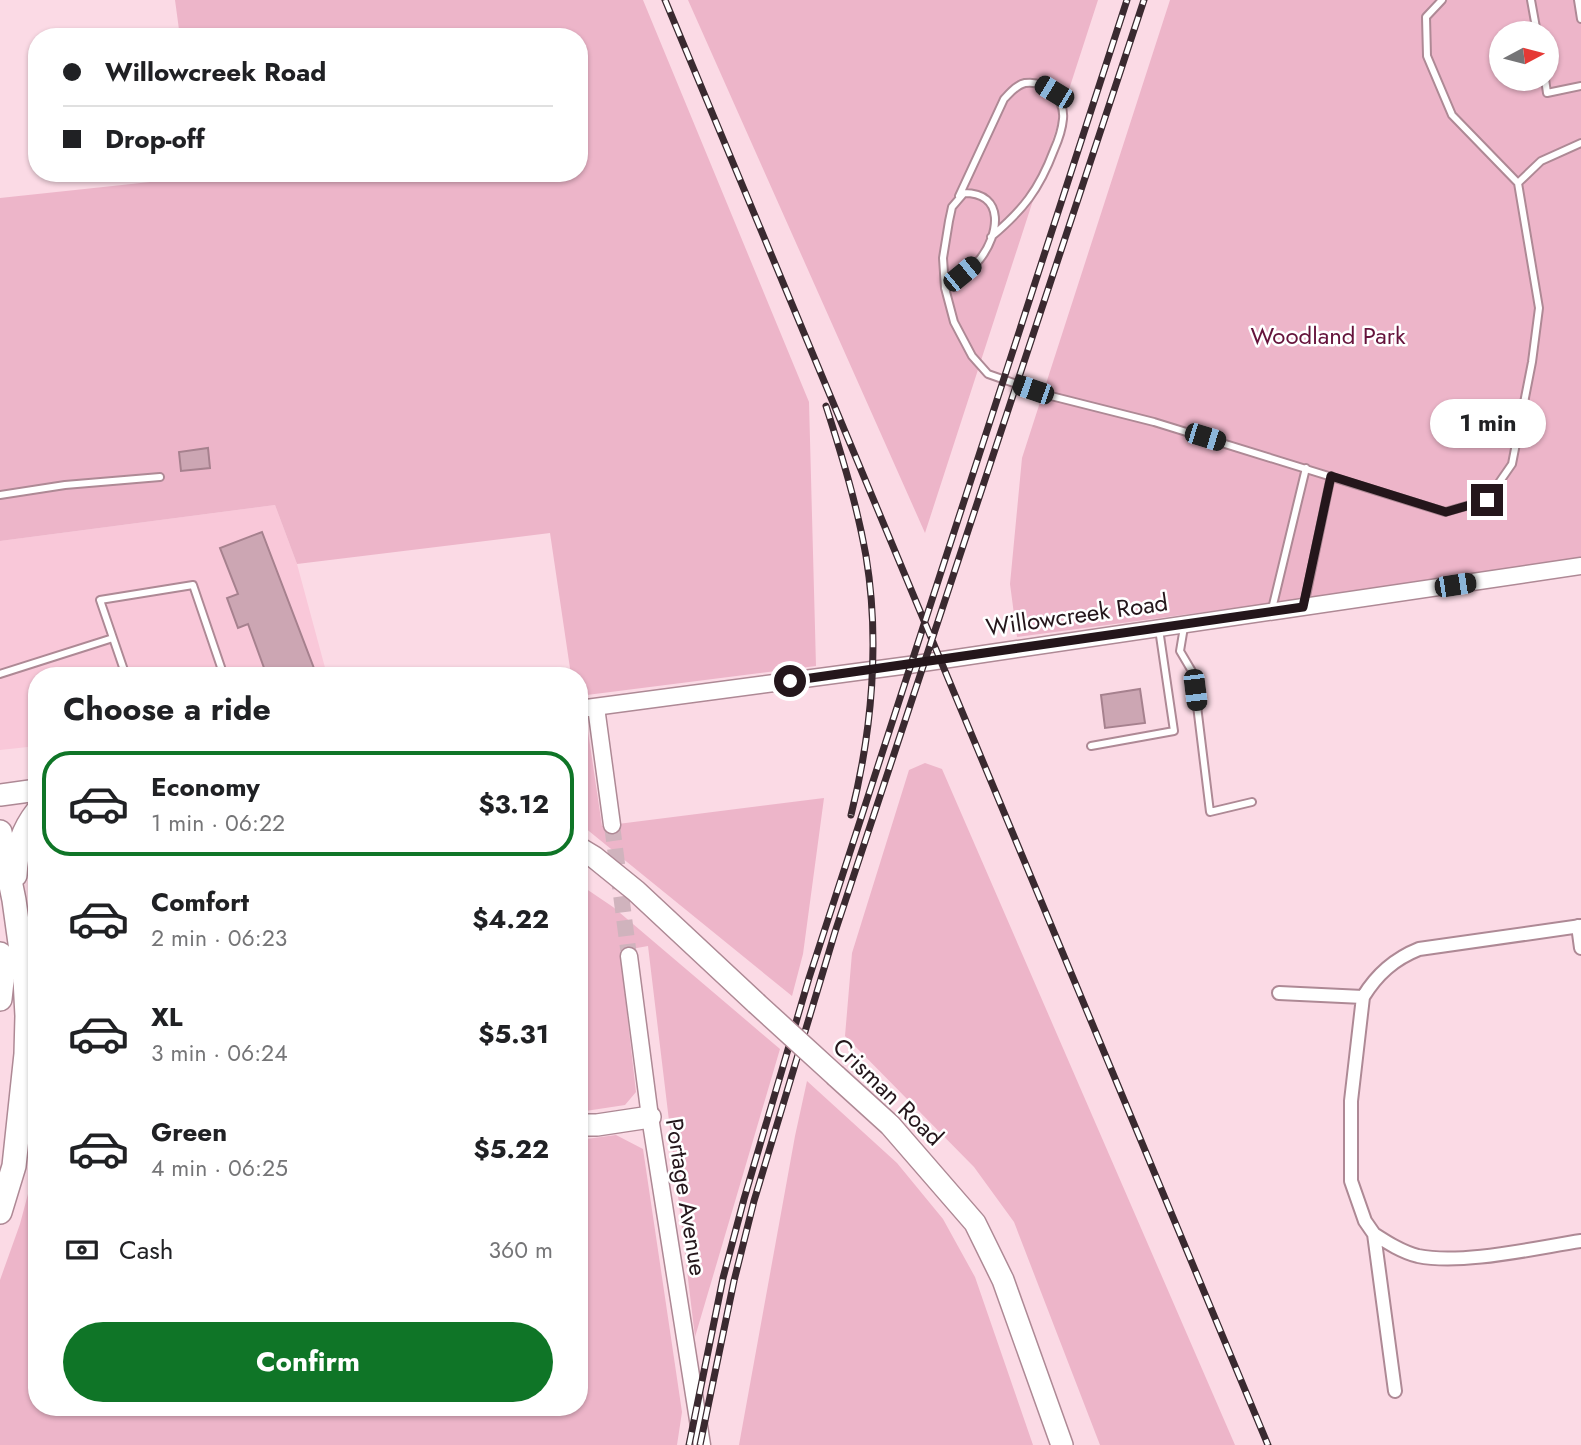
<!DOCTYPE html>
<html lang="en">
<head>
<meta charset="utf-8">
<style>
  :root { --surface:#fff; --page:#f2f2f2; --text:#202124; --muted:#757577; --line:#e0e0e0; --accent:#0f7527 }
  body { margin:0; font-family:Jost,sans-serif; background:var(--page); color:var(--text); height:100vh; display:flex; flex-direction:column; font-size:26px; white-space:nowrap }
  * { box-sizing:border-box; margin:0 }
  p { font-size:23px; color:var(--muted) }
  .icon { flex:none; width:38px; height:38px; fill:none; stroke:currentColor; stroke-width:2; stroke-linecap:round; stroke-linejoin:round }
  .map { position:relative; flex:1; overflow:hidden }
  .panel { position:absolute; left:28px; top:667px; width:560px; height:749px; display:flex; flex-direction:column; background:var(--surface); border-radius:28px; box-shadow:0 2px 5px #0004 }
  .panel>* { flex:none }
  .banner { position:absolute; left:28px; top:28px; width:560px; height:154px; border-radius:28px; box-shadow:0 2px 5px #0004; display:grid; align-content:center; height:154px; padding:0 35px; background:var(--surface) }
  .needle { width:46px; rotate:83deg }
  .controls { position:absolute; left:1489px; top:21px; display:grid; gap:14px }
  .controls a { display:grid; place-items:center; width:70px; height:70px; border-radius:50%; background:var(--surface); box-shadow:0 2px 5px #0004; font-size:35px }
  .end { position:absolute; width:32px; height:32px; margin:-16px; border:9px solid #24161b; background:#fff; box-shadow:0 0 0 4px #fff }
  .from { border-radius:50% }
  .bubble { position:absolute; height:49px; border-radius:24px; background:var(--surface); box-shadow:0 2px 5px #0004; font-size:23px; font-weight:700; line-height:49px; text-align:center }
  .car { position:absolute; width:21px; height:42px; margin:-21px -10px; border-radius:9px; box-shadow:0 0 5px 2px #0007; background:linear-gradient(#222 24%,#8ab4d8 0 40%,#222 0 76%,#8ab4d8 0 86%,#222 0) }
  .banner b { display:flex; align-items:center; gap:24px; height:66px; font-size:26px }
  .banner b+b { border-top:2px solid var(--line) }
  .banner i { width:18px; height:18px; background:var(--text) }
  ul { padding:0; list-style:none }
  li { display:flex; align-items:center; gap:21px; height:105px; margin:0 14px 10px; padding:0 21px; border:4px solid transparent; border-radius:28px }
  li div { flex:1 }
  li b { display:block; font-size:26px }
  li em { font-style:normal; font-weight:700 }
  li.active { border-color:var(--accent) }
  li>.icon { width:63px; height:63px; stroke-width:1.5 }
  h2 { padding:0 35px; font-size:32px; line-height:84px }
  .pay { display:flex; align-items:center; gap:18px; height:77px; padding:0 35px; font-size:26px }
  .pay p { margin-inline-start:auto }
  .cta { display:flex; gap:14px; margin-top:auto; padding:14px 35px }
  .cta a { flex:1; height:80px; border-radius:42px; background:var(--accent); color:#fff; font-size:28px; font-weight:700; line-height:80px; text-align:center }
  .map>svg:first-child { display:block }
  .built { fill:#f9c8d9 }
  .green { fill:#edb5c9; fill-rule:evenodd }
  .building { fill:#cca6b3; stroke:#a6818e; stroke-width:2 }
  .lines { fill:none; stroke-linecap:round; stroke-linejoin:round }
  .tertiary-tunnel { stroke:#d0b3bd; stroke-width:16; stroke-dasharray:16 8; stroke-linecap:butt }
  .service-casing { stroke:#ae8995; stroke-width:10 }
  .minor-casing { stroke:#ae8995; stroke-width:16 }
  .tertiary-casing { stroke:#ae8995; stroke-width:19 }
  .primary-casing { stroke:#ae8995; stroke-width:24 }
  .motorway-casing { stroke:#ae8995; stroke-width:26 }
  .service { stroke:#fff; stroke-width:6 }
  .minor { stroke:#fff; stroke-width:12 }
  .tertiary { stroke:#fff; stroke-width:16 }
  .primary { stroke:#fff; stroke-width:21 }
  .motorway { stroke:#fff; stroke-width:23 }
  .rail-casing { stroke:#3a2a30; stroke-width:7 }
  .rail { stroke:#fff; stroke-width:4.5; stroke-dasharray:13; stroke-linecap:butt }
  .primary-bridge-casing { stroke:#ae8995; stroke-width:24; stroke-linecap:butt }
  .primary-bridge { stroke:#fff; stroke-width:21 }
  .route { stroke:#24161b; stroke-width:9 }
  .labels { text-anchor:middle; stroke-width:5; stroke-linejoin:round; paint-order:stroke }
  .park-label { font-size:24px; fill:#65133b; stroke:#fff }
  .street-label { font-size:24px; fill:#24161b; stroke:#fff }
</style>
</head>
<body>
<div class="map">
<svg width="1581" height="1445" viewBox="0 0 1581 1445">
  <rect width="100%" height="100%" fill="#fbdae5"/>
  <path class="built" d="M275 505 297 564 327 675 37 676V746L0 750V541Z"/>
  <path class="green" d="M175 0H643L809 402 816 666 579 696V676L571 675 550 533 297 564 275 505 0 541V198L197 177V173H579V37H180Z
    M688 0H1098L925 533Z
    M1170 0H1581V562L1017 637 1010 584 1022 458ZM1502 33H1547V79H1502Z
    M586 718 602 826 824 798 803 954 792 996 579 823V719Z
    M925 763 942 769 1235 1445H1100L1014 1222 974 1167 845 1036 852 953 909 770Z
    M579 884 613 907 780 1049 695 1337 648 946 620 951 636 1092 625 1105 579 1112Z
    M807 1081 897 1163 943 1219 975 1277 1033 1445H739L795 1136Z
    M616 1135 643 1149 682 1412 677 1445H0V1280L20 1224 37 1160V1407H579V1140Z"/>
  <path class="building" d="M208 448 210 468 181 471 179 452Z
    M262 532 315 671 303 676H267L248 624 238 628 227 598 238 594 220 548Z
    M1140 689 1145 723 1105 728 1101 695Z"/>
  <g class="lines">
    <path class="tertiary-tunnel" d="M612 825 629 956"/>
    <defs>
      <path id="service" d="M1442 0 1426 17 1427 56 1452 115 1518 183
        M1531 0 1537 33
        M1578 0 1581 19
        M1545 79 1547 93 1581 86
        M959 196 1004 99C1010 93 1016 85 1025 83 1046 80 1065 99 1063 119 1062 130 1058 141 1054 150 1039 190 1023 210 991 237
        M945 288C955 279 971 270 980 259 999 235 1006 193 964 193L952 207 949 221 943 258 945 288 954 322 972 356 988 374 1051 396 1154 422 1445 512 1487 500 1512 464 1532 362 1539 308 1518 183 1541 161 1581 143
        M0 495 65 485 160 477
        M1304 606 1331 476
        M1272 609 1306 468
        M1184 627 1180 651 1193 673 1210 812 1252 802
        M113 638 100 600 193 585 224 676
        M0 674 113 638 126 676
        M1091 746 1174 731 1159 629"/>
      <path id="minor" d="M1578 926 1581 948
        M1279 993 1363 997
        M1374 1234C1388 1243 1402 1252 1418 1256 1462 1265 1535 1248 1581 1241
        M1395 1391 1374 1234 1365 1221 1351 1181V1101L1363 997C1377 974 1394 959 1419 949L1581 926"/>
      <path id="tertiary" d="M596 707 612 825
        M579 709 909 665 1581 566
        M629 956 650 1117 702 1445"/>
      <path id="primary" d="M0 795 37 790
        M579 848 594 857 636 891 756 1003
        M836 1076 890 1125 975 1223 1003 1280 1062 1445
        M579 1125H597L650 1117"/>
      <path id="motorway" d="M0 832 14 900 25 979 27 1016 26 1054 14 1166 0 1212
        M15 875C16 851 22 831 37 812
        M0 954 2 981 0 999"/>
    </defs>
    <use href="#service" class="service-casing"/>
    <use href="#minor" class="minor-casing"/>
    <use href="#tertiary" class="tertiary-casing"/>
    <use href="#primary" class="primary-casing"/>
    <use href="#motorway" class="motorway-casing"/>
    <use href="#service" class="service"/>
    <use href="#minor" class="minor"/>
    <use href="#tertiary" class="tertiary"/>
    <use href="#primary" class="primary"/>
    <use href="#motorway" class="motorway"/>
    <defs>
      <path id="rail" d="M665 0 1268 1445
        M826 406C842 456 857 505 866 556 880 641 872 732 851 815
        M689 1445 723 1278 744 1199 809 978 1127 0
        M700 1445 734 1281 754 1201 835 932 1144 0"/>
    </defs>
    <use href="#rail" class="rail-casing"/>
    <use href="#rail" class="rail"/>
    <defs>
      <path id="primary-bridge" d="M756 1003 836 1076"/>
    </defs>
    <use href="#primary-bridge" class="primary-bridge-casing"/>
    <use href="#primary-bridge" class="primary-bridge"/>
  </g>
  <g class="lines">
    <path class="route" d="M790 681 1303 607 1331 476 1446 512 1487 500"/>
  </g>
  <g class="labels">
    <g class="park-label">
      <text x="1328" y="344">Woodland Park</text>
    </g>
    <g class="street-label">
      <text transform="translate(1077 615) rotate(-8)" y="8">Willowcreek Road</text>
      <text transform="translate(888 1092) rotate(44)" y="8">Crisman Road</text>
      <text transform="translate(686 1197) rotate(81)" y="8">Portage Avenue</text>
    </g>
  </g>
</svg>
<div class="controls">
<a><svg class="needle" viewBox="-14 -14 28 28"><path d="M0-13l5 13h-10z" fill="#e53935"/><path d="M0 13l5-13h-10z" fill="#757577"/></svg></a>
</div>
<i class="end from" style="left:790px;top:681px"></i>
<i class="end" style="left:1487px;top:500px"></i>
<div class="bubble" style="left:1430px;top:399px;width:116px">1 min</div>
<i class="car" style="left:1054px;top:92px;rotate:301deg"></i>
<i class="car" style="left:962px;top:274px;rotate:51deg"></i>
<i class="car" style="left:1033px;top:390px;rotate:289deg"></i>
<i class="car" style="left:1205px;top:437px;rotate:107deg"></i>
<i class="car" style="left:1455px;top:585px;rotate:81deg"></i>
<i class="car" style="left:1195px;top:690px;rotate:173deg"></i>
<div class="banner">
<b><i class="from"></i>Willowcreek Road</b>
<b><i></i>Drop-off</b>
</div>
<section class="panel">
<h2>Choose a ride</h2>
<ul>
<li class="active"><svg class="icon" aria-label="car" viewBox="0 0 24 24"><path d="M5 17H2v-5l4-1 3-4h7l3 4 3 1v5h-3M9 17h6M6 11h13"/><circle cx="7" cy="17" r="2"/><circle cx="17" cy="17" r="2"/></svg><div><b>Economy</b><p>1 min · 06:22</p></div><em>$3.12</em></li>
<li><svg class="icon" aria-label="car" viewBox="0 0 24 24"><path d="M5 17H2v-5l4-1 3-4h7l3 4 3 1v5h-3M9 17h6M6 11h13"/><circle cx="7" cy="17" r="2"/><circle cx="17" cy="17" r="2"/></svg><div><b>Comfort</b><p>2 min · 06:23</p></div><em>$4.22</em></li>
<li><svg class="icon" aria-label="car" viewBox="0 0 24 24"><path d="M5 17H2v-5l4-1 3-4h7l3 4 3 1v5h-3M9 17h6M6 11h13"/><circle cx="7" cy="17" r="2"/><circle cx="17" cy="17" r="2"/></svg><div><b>XL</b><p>3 min · 06:24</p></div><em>$5.31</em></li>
<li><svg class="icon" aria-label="car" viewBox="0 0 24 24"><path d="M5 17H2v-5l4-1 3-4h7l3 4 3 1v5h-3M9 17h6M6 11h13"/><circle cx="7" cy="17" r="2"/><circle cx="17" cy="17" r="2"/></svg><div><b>Green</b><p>4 min · 06:25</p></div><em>$5.22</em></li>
</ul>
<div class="pay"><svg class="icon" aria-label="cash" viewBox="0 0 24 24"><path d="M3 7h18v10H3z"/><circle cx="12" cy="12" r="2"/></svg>Cash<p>360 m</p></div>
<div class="cta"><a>Confirm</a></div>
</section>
</div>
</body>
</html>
